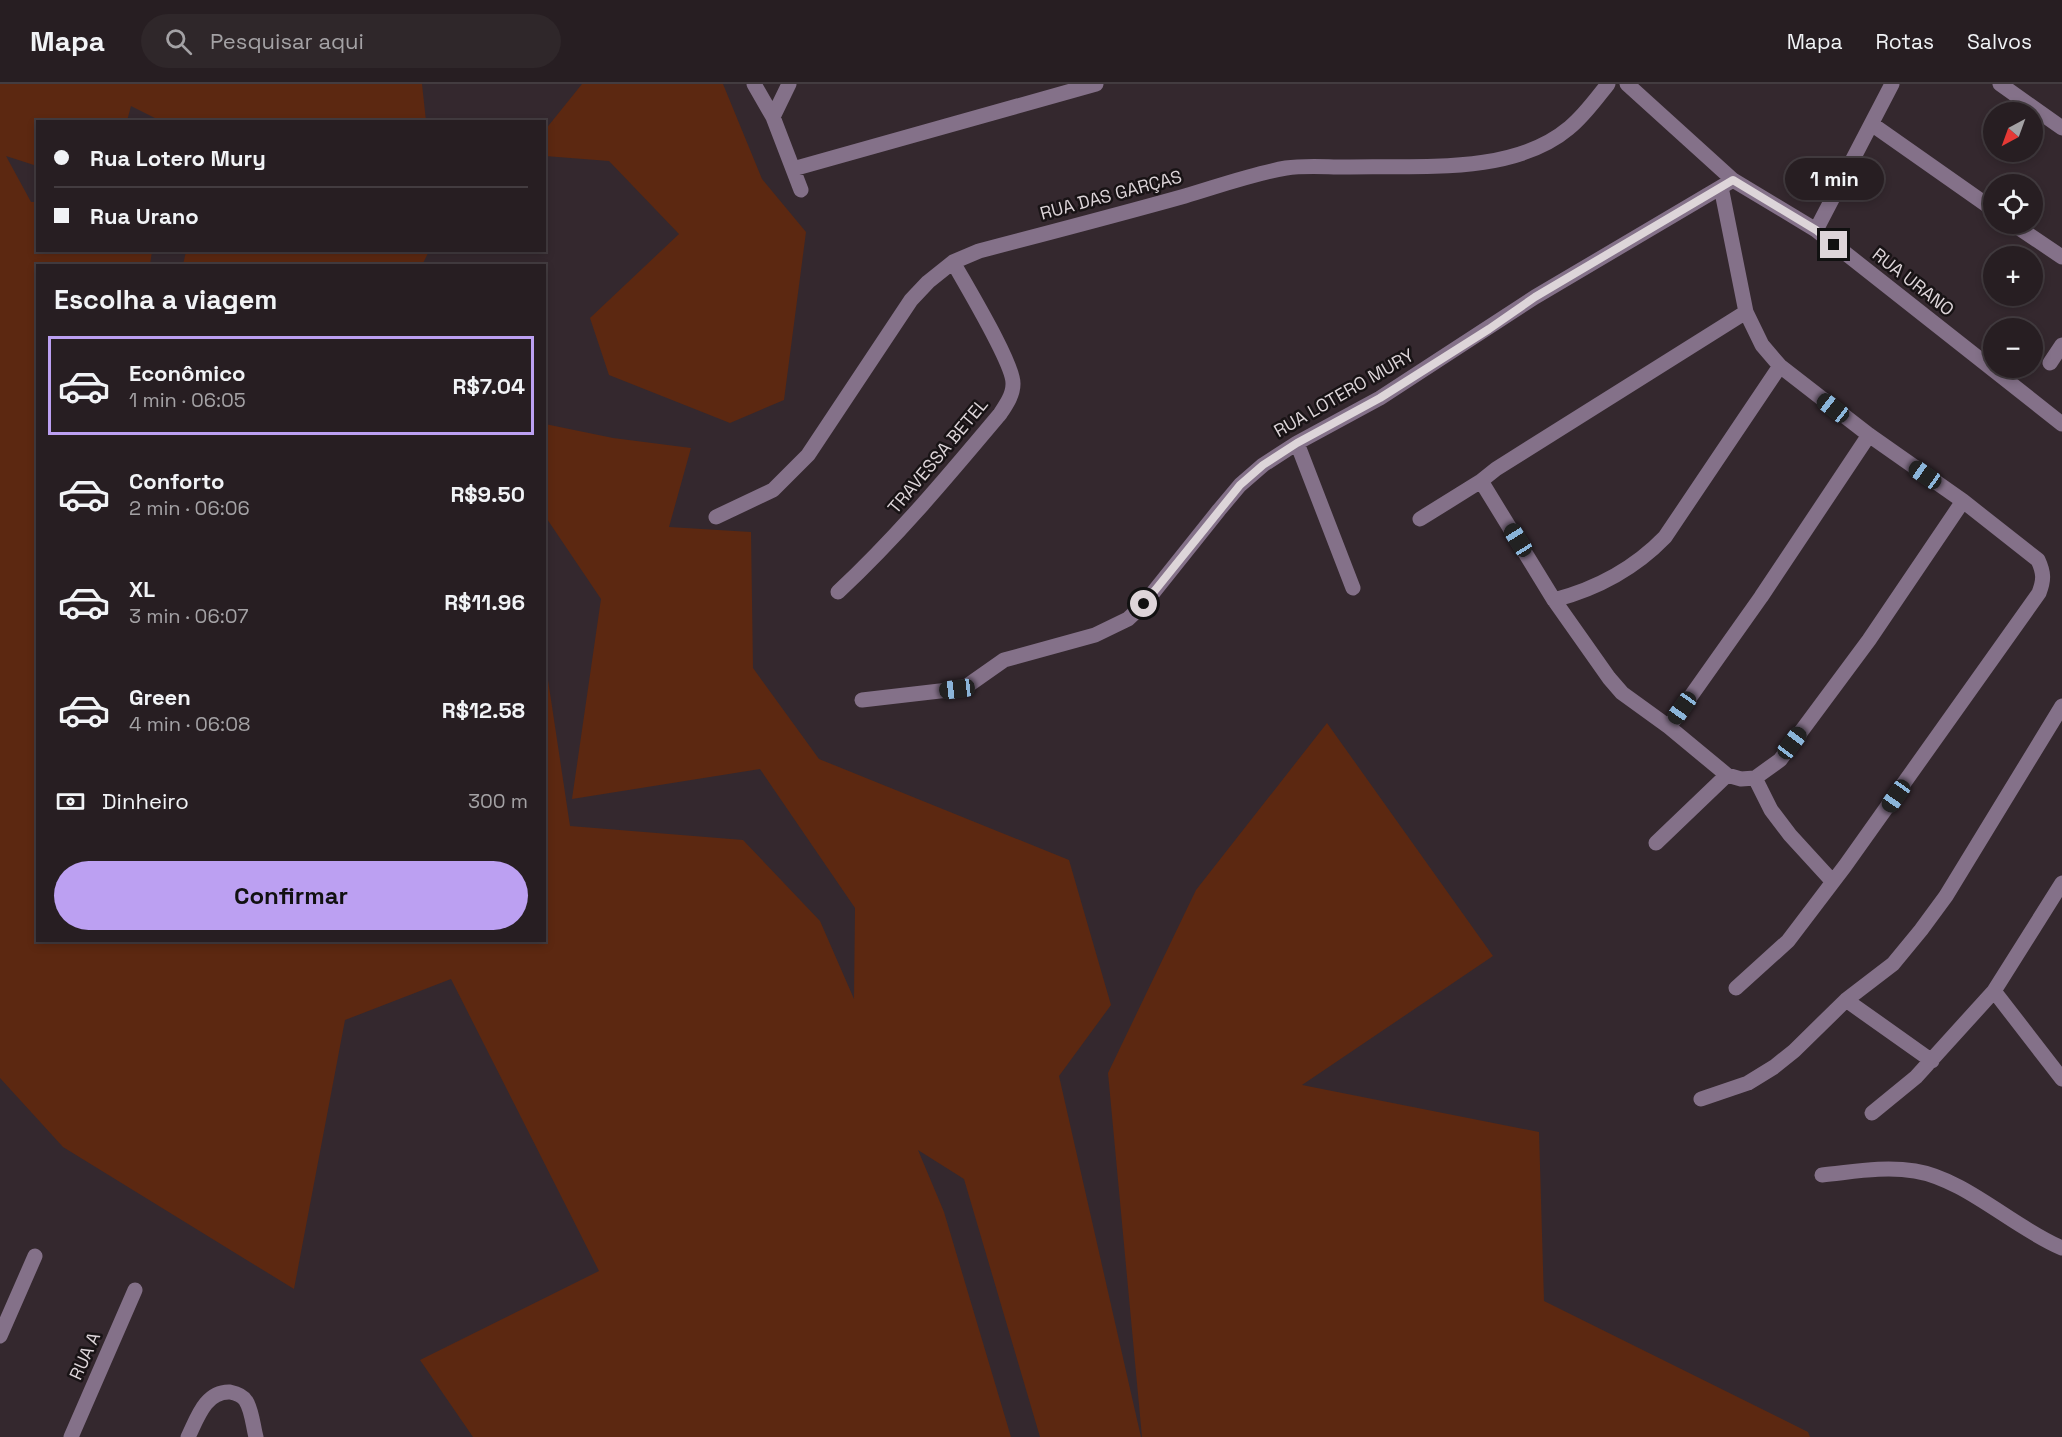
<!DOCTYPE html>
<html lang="pt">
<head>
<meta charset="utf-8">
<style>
  :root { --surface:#271e22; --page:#2f272a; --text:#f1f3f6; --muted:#a4a2a5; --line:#433c40; --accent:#bca0f2 }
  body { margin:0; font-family:"Space Grotesk",sans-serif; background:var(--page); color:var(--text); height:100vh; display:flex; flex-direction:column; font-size:22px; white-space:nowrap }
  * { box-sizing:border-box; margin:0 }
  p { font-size:20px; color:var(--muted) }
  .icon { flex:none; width:33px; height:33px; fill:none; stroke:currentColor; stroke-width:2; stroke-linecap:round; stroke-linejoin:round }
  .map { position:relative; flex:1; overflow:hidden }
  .details { position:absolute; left:36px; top:180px; width:510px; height:678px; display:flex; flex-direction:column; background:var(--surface); border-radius:0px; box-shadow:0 3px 9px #0003,0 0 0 2px var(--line) }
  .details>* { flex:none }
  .hud { position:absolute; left:36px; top:36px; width:510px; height:132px; border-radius:0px; box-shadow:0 3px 9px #0003,0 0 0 2px var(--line); display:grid; align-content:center; height:132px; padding:0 18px; background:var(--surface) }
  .needle { width:39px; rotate:221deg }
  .fabs { position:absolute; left:1983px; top:18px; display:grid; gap:12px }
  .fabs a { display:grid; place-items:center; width:60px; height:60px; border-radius:50%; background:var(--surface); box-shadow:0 3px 9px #0003,0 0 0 2px var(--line); font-size:30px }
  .end { position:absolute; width:27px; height:27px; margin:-14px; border:8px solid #ddd5d9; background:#111; box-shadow:0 0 0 3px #111 }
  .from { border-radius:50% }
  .bubble { position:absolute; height:42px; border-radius:21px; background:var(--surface); box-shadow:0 3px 9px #0003,0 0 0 2px var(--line); font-size:20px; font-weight:700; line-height:42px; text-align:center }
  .car { position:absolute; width:18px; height:36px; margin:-18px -9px; border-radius:8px; box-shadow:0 0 4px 2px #0007; background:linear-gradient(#222 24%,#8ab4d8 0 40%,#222 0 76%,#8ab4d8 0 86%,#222 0) }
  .hud b { display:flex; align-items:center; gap:21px; height:57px; font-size:22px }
  .hud b+b { border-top:2px solid var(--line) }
  .hud i { width:15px; height:15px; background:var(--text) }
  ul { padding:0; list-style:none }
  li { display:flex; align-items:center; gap:18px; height:99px; margin:0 12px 9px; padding:0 6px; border:3px solid transparent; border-radius:0px }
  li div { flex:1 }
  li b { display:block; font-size:22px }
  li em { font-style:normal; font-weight:700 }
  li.on { border-color:var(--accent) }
  li>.icon { width:54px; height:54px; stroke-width:1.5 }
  h2 { padding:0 18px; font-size:27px; line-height:72px }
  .pay { display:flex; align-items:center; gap:15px; height:66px; padding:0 18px; font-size:22px }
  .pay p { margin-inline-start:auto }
  .action { display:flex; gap:12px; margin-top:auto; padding:12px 18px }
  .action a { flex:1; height:69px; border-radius:36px; background:var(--accent); color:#111; font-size:24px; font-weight:700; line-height:69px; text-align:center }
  header { display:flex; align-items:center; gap:36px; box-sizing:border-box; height:84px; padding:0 30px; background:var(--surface); border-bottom:2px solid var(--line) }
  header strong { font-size:28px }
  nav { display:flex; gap:33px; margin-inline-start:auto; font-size:21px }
  .search { width:420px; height:54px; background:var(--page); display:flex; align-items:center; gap:15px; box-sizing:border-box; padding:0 21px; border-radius:33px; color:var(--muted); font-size:22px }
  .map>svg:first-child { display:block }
  .green { fill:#5c2811 }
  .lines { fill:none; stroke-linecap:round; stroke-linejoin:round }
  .minor { stroke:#847189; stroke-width:15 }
  .route { stroke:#ddd5d9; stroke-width:8 }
  .labels { text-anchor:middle; stroke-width:5; stroke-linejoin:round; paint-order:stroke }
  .street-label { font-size:18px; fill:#ddd5d9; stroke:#181315 }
</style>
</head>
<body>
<header>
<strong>Mapa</strong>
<div class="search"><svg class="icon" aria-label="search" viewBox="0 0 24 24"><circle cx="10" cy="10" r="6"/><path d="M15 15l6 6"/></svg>Pesquisar aqui</div>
<nav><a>Mapa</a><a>Rotas</a><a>Salvos</a></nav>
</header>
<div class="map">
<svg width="2062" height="1353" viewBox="0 0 2062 1353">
  <rect width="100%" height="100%" fill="#34282e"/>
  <path class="green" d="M0 0H422L426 37H161L131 22 127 37 38 38 37 82 6 72 31 118H37L38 166 152 167 150 181 38 182V856H544L545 576 570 742 743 756 820 837 854 915 855 824 760 685 572 715 601 515 545 432V340L613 354 691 364 669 443 751 448 753 584 819 675 1069 776 1111 921 1059 992 1141 1353H1040L964 1095 918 1066 944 1128 1011 1353H473L420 1276 599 1187 451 895 345 936 294 1205 63 1063 0 994Z
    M582 0H723L762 95 806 148 784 316 730 339 609 291 590 234 679 150 609 77 545 72V46Z
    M186 167V166L429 167 422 181H183Z
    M1327 639 1493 872 1302 1001 1539 1048 1544 1217 1808 1348 1810 1353H1142L1108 989 1196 806Z"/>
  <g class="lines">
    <path class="minor" d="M754 0 773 33 801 106
      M1627 0 1733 96 1816 146 2062 340
      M2000 0 2062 44
      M773 33 789 0
      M1873 41 1994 126
      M793 85 1096 0
      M2013 140 2062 173
      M1816 146 1892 0
      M1746 228 1496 385 1481 397 1554 516 1609 594 1622 609 1669 643 1727 691 1741 695 1755 694 1780 676 1869 556 1963 417
      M2050 279 2062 261
      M1297 359 1353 504
      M716 433 773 406 808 371 911 216 928 198 953 178 979 167C1048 149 1117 131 1185 112 1219 102 1252 90 1286 84 1305 81 1326 83 1345 83 1416 81 1512 92 1569 44 1584 32 1596 15 1608 0
      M1420 435 1481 397
      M838 508C897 453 948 392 1000 330 1006 321 1013 311 1013 300 1014 280 965 200 953 178
      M1554 516C1596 505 1635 484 1665 453L1780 282 1762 261 1746 228 1721 103
      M862 616 957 605 967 602 1004 576 1095 551 1128 535 1144 520 1219 426 1240 401 1263 381 1297 359 1380 314 1535 213 1733 96
      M1669 643 1761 513 1869 351
      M1755 694 1771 726 1790 751 1833 798
      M1656 759 1727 691
      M1736 904 1788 857 1845 782 2039 509C2044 496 2044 489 2038 476L1963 417 1869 351 1780 282
      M1994 907 2062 995
      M1846 916 1932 977
      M1701 1015 1748 999 1774 983 1794 967 1846 916 1893 880 1921 846 1946 812 2062 622
      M1872 1029 1916 993 1994 907 2062 799
      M1822 1091C1853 1088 1883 1082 1915 1087 1965 1095 2014 1144 2062 1164
      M0 1252 35 1172
      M71 1353 135 1206
      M188 1353C197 1335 205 1307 230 1308 235 1309 243 1312 246 1317 252 1326 253 1342 256 1353"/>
  </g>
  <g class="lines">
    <path class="route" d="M1144 520 1240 401 1263 381 1297 359 1380 314 1489 245 1535 213 1733 96 1816 146 1834 161"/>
  </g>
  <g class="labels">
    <g class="street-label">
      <text transform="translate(1111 111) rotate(-15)" y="6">RUA DAS GARÇAS</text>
      <text transform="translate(1913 198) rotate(38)" y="6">RUA URANO</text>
      <text transform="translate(1344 309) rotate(-30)" y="6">RUA LOTERO MURY</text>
      <text transform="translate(938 372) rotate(-50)" y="6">TRAVESSA BETEL</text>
      <text transform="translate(85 1272) rotate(-66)" y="6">RUA A</text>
    </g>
  </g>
</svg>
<div class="fabs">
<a><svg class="needle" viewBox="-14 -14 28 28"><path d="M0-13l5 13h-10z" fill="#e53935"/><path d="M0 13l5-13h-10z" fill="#a4a2a5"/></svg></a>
<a><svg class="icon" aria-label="locate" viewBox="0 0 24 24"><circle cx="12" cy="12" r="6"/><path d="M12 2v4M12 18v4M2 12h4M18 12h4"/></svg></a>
<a>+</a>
<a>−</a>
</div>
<i class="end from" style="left:1144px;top:520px"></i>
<i class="end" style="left:1834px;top:161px"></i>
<div class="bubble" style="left:1785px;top:74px;width:99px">1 min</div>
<i class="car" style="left:1833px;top:324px;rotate:308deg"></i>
<i class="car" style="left:1925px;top:391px;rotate:305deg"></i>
<i class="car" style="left:1518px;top:456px;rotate:328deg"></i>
<i class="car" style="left:957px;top:605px;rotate:263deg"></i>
<i class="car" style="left:1682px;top:624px;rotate:215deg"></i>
<i class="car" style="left:1792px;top:659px;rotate:37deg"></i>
<i class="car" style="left:1896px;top:712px;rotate:215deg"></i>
<div class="hud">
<b><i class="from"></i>Rua Lotero Mury</b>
<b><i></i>Rua Urano</b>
</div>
<section class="details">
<h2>Escolha a viagem</h2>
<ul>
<li class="on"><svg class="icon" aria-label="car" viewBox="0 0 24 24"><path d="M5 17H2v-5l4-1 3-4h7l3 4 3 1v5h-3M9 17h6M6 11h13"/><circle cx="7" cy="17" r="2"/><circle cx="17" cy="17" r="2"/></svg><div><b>Econômico</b><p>1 min · 06:05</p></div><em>R$7.04</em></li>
<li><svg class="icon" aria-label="car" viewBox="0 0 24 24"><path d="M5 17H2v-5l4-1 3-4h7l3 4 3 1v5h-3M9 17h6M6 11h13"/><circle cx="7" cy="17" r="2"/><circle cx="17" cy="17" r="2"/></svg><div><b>Conforto</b><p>2 min · 06:06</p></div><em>R$9.50</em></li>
<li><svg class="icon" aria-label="car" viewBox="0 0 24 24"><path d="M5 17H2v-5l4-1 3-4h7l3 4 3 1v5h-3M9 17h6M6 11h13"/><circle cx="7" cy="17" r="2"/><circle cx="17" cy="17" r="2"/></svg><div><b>XL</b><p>3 min · 06:07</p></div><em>R$11.96</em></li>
<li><svg class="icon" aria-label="car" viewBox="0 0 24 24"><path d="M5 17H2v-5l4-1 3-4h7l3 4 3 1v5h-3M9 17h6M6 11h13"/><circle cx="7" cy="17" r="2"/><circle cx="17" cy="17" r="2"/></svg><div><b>Green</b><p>4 min · 06:08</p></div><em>R$12.58</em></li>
</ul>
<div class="pay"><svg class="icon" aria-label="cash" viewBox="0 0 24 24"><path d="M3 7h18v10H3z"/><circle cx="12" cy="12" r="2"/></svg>Dinheiro<p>300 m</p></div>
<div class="action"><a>Confirmar</a></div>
</section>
</div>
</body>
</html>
